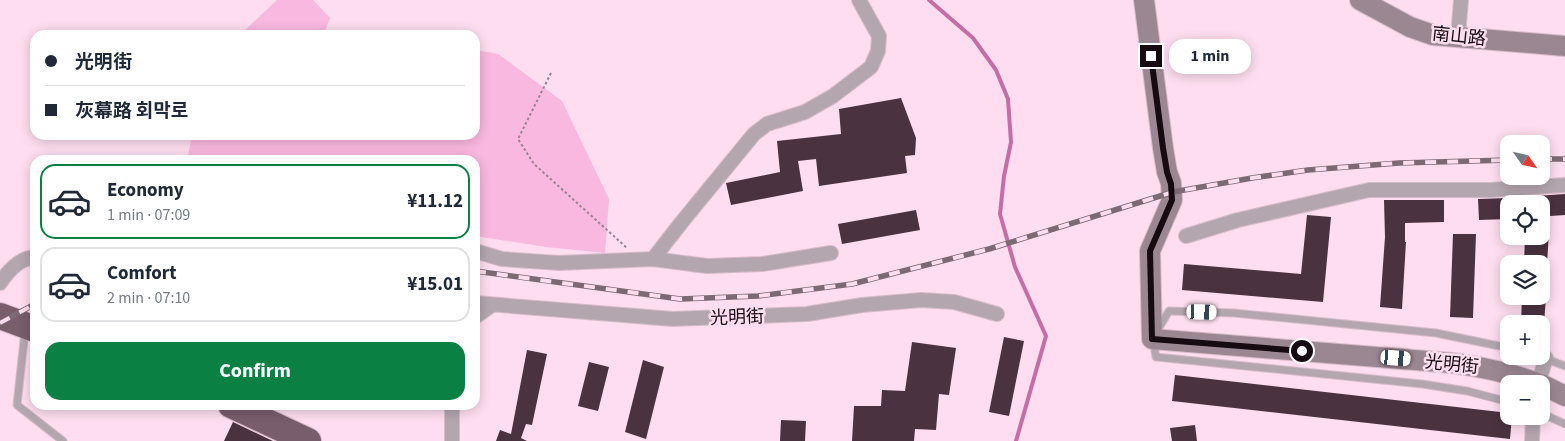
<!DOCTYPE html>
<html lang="en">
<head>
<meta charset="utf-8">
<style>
  :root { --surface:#fff; --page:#f2f2f3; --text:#1f2937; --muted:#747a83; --line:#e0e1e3; --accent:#0b8043 }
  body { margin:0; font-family:"Source Sans 3","Noto Sans SC","Noto Sans KR",sans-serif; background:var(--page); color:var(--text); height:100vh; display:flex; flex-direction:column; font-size:19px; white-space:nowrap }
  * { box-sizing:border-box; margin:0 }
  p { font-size:16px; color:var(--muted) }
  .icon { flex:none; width:28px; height:28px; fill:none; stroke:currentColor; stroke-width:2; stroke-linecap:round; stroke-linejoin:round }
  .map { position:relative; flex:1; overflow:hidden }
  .sheet { position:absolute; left:30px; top:155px; width:450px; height:255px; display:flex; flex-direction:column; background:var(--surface); border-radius:15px; box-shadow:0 2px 12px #0003 }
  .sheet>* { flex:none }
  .hud { position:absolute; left:30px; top:30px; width:450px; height:110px; border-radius:15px; box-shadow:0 2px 12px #0003; display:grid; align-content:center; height:110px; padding:0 15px; background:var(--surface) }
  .needle { width:32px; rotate:124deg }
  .controls { position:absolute; left:1500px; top:135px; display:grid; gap:10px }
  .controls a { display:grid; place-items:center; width:50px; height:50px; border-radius:10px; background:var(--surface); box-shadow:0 2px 12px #0003; font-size:25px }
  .end { position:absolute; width:22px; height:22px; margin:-11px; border:6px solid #150b11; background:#fff; box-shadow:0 0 0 2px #fff }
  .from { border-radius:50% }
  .bubble { position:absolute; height:35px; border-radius:15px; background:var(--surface); box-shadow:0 2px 12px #0003; font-size:16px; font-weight:700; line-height:35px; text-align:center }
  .car { position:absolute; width:15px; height:30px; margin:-15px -8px; border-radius:6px; box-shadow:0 0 4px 1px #0007; background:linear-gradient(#fff 24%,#345 0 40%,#fff 0 76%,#345 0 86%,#fff 0) }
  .hud b { display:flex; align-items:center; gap:18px; height:48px; font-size:19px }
  .hud b+b { border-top:1px solid var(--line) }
  .hud i { width:12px; height:12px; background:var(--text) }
  ul { padding:9px 0 0; list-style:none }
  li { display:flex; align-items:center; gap:15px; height:75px; margin:0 10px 8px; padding:0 5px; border:2px solid var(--line); border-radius:15px }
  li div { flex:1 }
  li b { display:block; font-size:19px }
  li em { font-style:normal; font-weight:700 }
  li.current { border-color:var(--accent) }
  li>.icon { width:45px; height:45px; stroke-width:1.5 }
  .button { display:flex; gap:10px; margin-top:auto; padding:10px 15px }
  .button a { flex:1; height:58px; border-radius:15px; background:var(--accent); color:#fff; font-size:20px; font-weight:700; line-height:58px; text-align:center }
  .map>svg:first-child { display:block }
  .green { fill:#f9b8df }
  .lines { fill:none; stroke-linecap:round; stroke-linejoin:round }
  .stream { stroke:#c46ea5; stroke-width:4 }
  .building { fill:#4b3241 }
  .lane-casing { stroke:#d8bbcb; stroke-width:9 }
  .street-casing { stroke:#d8bbcb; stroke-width:16 }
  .secondary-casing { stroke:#d8bbcb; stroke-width:22 }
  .highway-casing { stroke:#d8bbcb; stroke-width:28 }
  .path { stroke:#99828f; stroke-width:2; stroke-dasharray:2.5 2.5; stroke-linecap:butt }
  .lane { stroke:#b4a6ae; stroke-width:7 }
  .street { stroke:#b4a6ae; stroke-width:14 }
  .secondary { stroke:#9b8792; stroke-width:20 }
  .highway { stroke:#785d6d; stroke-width:26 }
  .rail-casing { stroke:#7c6974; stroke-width:5.5 }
  .rail { stroke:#fdddef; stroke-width:4; stroke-dasharray:11; stroke-linecap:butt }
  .route { stroke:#150b11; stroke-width:6 }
  .labels { text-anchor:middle; stroke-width:5; stroke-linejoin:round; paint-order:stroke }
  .street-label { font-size:18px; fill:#150b11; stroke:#fdddef }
</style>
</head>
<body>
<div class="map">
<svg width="1565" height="441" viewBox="0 0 1565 441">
  <rect width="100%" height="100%" fill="#fdddef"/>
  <path class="green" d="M277 0H313L330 18 324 35H240Z
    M475 50 498 54 562 101 609 199 605 253 546 247 475 236V160H187L192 135H475Z"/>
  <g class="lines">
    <path class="stream" d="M929 0 973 38 996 70 1008 99 1011 142 1004 176 1000 214 1015 267 1046 336 1016 441"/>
  </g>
  <path class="building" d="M901 98 916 138 915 155 905 156 907 173 819 186 816 159 798 161 803 191 731 205 726 183 780 172 777 141 841 134 839 109Z
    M1565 194V215L1550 216 1547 264H1524L1525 236H1541V204H1522V197Z
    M1509 198V219L1479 220 1478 199Z
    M1384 200H1444V222L1405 223V242H1406L1402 309 1380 307 1385 237Z
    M916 210 920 230 842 244 838 224Z
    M1307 215 1331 217 1323 302 1182 290 1184 264 1301 274Z
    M1453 234H1476L1473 318 1450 317Z
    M1522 296H1546L1544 324H1521Z
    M1004 337 1024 341 1009 416 989 412Z
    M912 342 956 348 949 395 939 394 936 430 915 429 914 441H852L854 406H881L882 390 905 391Z
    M527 350 547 354 532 425 526 424 521 438 527 441H496L500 430 511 434Z
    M643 360 664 367 646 439 625 432Z
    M589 362 609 367 598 411 578 406Z
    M1175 375 1509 413V416H1512L1510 439 1172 401Z
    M781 420 806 421 805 441H780Z
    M233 422 273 441H224Z
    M1195 425 1197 441H1172L1170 428Z"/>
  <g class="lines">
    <defs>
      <path id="lane" d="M25 331 17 405 63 441
        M1157 331 1169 311 1234 313 1436 333 1509 348
        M1153 340 1156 357 1422 384 1467 391 1509 402
        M1544 358 1565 366
        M1541 413 1565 424"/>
      <path id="street" d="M1458 36 1461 0
        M1186 236 1238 220 1369 190H1491L1565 185
        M475 251 502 259 559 263 653 259 707 266 762 264 831 253
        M653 259 681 223 754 134 767 124 805 112 833 96 871 67 878 51 879 36 859 0
        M0 283C8 271 20 258 35 257
        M475 303 673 319 807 314 862 305 921 300 954 302 997 314
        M475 317 492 305
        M1538 384 1546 358
        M452 441V405
        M1532 441 1533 416"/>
      <path id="secondary" d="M1144 0 1163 148 1167 172 1171 183 1172 200 1150 251 1152 339 1452 363C1483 367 1511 373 1540 384
        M1360 0 1410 27 1433 35 1565 46
        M1541 384 1565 396"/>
      <path id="highway" d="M0 316 35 329
        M231 405 308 441"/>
    </defs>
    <use href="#lane" class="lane-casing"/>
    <use href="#street" class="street-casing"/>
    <use href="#secondary" class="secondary-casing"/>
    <use href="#highway" class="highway-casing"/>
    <path class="path" d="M551 73 518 139 534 164 627 248"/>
    <use href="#lane" class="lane"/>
    <use href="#street" class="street"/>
    <use href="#secondary" class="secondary"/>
    <use href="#highway" class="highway"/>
    <defs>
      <path id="rail" d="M1541 159H1565
        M475 271 680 299 758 296 852 284 989 249 1173 192 1252 178 1308 170 1399 163 1509 160
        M0 323 35 304"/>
    </defs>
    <use href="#rail" class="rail-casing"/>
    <use href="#rail" class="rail"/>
  </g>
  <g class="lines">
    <path class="route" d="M1151 56 1163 148 1167 172 1171 184 1172 200 1150 251 1152 339 1302 351"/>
  </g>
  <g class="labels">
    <g class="street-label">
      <text transform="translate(1459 36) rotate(6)" y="6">南山路</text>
      <text transform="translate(737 317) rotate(-2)" y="6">光明街</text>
      <text transform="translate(1452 364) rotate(6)" y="6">光明街</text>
    </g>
  </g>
</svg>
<div class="controls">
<a><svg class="needle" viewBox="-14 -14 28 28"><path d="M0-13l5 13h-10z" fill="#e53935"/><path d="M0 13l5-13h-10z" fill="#747a83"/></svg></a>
<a><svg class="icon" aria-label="locate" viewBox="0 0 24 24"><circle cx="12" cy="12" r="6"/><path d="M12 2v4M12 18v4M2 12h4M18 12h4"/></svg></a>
<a><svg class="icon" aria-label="layers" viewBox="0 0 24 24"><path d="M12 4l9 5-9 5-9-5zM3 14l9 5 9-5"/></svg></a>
<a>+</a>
<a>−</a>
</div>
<i class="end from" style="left:1302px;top:351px"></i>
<i class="end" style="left:1151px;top:56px"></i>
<div class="bubble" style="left:1169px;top:39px;width:82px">1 min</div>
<i class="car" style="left:1202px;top:312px;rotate:92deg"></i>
<i class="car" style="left:1396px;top:358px;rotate:95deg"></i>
<div class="hud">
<b><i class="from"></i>光明街</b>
<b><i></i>灰幕路 회막로</b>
</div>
<section class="sheet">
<ul>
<li class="current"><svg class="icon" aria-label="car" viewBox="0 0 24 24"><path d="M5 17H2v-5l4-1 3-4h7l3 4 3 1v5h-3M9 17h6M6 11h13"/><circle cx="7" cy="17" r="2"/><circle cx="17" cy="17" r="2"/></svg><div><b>Economy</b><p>1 min · 07:09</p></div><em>¥11.12</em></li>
<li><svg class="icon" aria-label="car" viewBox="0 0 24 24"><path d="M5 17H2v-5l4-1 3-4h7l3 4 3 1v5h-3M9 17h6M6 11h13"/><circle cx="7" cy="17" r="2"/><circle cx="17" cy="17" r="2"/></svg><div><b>Comfort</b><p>2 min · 07:10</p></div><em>¥15.01</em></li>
</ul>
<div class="button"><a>Confirm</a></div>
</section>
</div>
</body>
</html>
